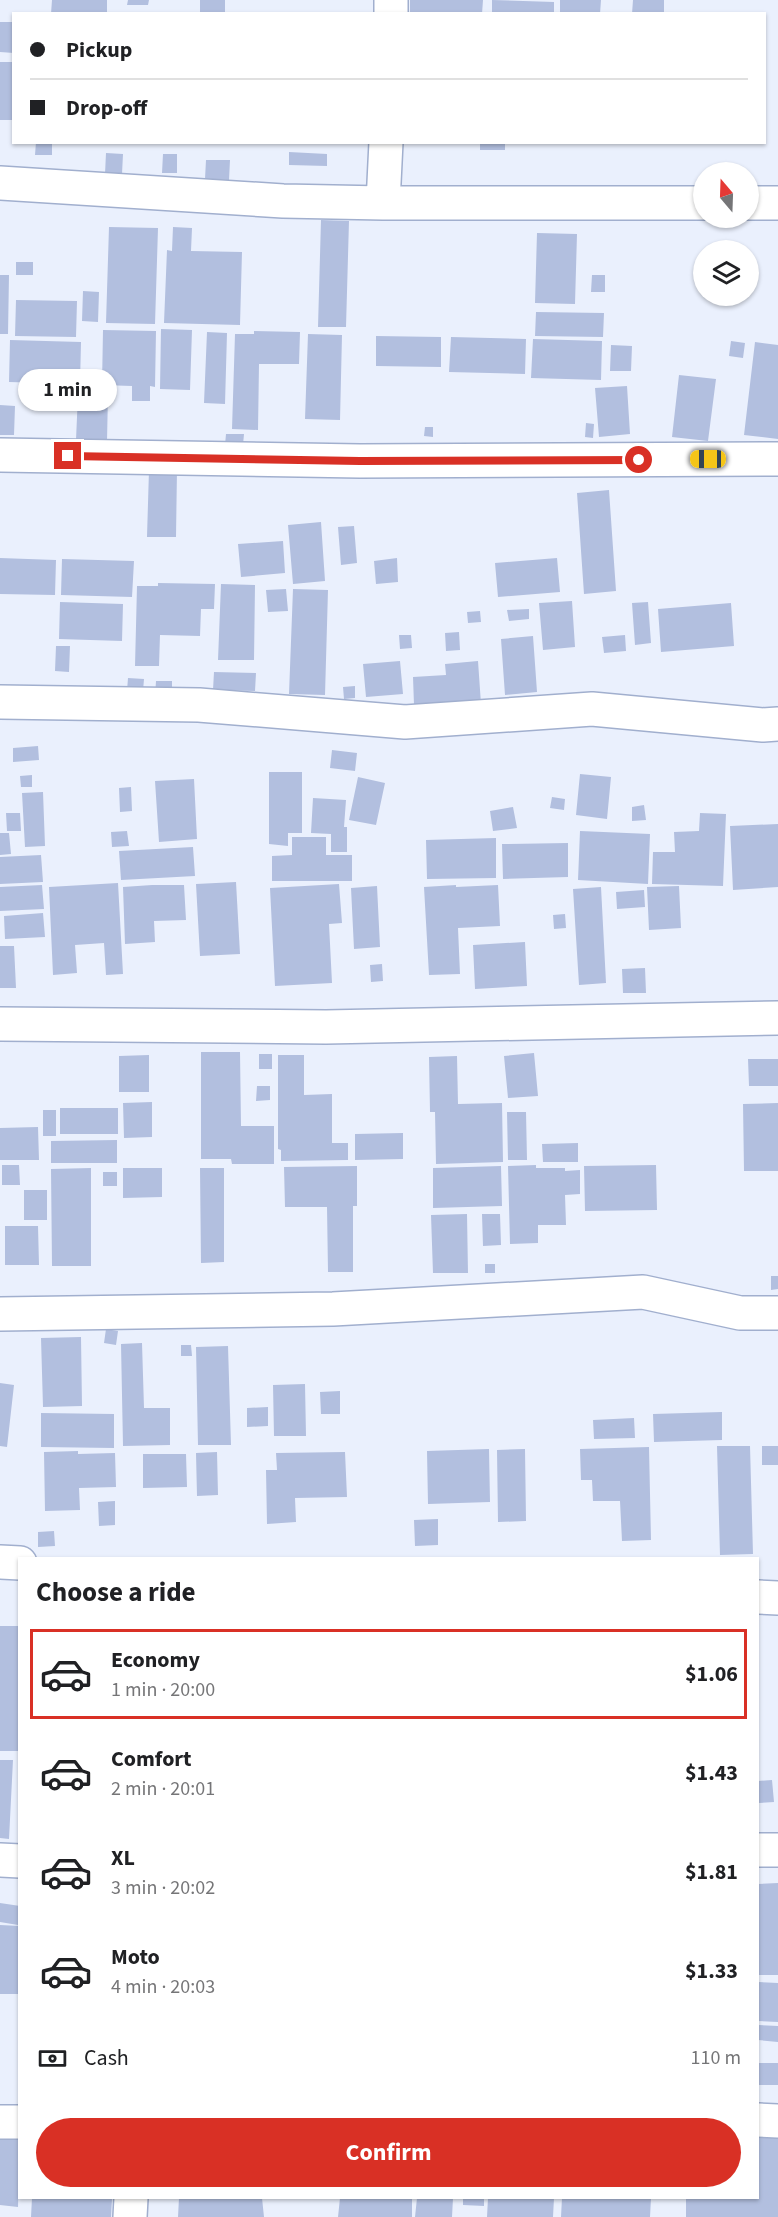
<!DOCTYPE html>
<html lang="en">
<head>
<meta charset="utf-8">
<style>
  :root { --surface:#fff; --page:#f6f6f6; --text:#202124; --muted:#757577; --line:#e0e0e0; --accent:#d93025 }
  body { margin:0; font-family:"Source Sans 3",sans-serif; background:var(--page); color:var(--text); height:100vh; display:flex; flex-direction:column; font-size:22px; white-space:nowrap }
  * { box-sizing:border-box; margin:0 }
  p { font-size:20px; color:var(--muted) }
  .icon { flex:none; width:33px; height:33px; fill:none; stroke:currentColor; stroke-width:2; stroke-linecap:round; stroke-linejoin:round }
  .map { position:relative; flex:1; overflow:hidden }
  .details { position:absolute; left:18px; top:1557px; width:741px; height:642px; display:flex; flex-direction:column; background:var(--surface); border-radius:0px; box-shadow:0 2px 4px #0004 }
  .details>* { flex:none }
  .guide { position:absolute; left:12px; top:12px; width:754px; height:132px; border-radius:0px; box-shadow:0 2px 4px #0004; display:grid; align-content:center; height:132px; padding:0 18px; background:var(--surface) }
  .needle { width:39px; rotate:341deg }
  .buttons { position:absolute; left:693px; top:162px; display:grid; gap:12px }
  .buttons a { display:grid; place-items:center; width:66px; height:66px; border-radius:50%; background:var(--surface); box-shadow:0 2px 4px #0004; font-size:30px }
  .end { position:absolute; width:27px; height:27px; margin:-14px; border:8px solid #d93025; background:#fff; box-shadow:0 0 0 3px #fff }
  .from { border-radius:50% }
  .bubble { position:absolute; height:42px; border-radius:21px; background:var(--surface); box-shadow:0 2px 4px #0004; font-size:20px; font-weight:700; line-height:42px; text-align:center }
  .car { position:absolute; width:18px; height:36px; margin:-18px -9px; border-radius:8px; box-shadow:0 0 4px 2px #0007; background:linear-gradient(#f5c518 24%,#345 0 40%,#f5c518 0 76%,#345 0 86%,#f5c518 0) }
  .guide b { display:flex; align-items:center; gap:21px; height:57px; font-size:22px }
  .guide b+b { border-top:2px solid var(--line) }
  .guide i { width:15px; height:15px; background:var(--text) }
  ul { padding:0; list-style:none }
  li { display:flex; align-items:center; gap:18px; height:90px; margin:0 12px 9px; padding:0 6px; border:3px solid transparent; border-radius:0px }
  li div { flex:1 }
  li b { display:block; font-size:22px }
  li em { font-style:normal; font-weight:700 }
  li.selected { border-color:var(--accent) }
  li>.icon { width:54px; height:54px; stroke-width:1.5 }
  h2 { padding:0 18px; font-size:27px; line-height:72px }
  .pay { display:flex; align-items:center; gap:15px; height:66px; padding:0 18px; font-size:22px }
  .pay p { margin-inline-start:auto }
  .button { display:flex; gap:12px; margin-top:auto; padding:12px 18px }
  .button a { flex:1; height:69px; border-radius:36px; background:var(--accent); color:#fff; font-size:24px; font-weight:700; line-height:69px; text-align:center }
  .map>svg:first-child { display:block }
  .building { fill:#b2bfdf }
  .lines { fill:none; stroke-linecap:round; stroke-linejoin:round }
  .street-casing { stroke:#a1afce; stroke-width:36 }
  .secondary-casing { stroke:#a1afce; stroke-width:36 }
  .street { stroke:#fff; stroke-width:33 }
  .secondary { stroke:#fff; stroke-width:33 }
  .route { stroke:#d93025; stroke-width:8 }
</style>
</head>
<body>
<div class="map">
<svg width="778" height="2217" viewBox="0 0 778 2217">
  <rect width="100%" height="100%" fill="#eaf0fd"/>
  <path class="building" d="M52 0H107V14H51Z
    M128 0H149L148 5H127Z
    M200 0H225V14H200Z
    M410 0H483L482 14H410Z
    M492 0 554 2V14H492Z
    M560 0H601L600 14H560Z
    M633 0H664V14H632Z
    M0 22H14V53L0 52Z
    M0 62H14V120H0Z
    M36 142H52V155H35Z
    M480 142H505V150H480Z
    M289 152 327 154V166L289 165Z
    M106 153 123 154 122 174H105Z
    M163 154H177V173H162Z
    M206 160H230L229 180 205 179Z
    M321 220 349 221 346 327H318Z
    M109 227 158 228 155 324 106 323Z
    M173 227 192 228 191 251 242 252 240 325 164 323 167 250 172 251Z
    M537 233 577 234 575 304 535 303Z
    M16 262H33V275H16Z
    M0 275H9L8 334H0Z
    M592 275H605V292H591Z
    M83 291 99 292 98 322 82 321Z
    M16 300 77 301 76 337 15 336Z
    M536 312 604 313 603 337 535 336Z
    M161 329 192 330 190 390 160 389Z
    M103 330 156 331 155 387 150 386V401H132V386L102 385Z
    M254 331 300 332 299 364H259L258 430 232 429 235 334H254Z
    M207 332 227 333 225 404 204 403Z
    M308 334 342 335 340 420 305 419Z
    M376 336 441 337V367L376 366Z
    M451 337 526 339 525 374 449 372Z
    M533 339 602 341 601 380 531 378Z
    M10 340 81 342 80 384 9 382Z
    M731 341 745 343 743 358 729 356Z
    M755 342 778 345V439L744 435Z
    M611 345 632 346 631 371H610Z
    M679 375 716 379 708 441 672 437Z
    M627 386 630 434 599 437 595 388Z
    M78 394H108L107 441 76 440Z
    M0 405 15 406 14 435H0Z
    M586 423 594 424 593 438 585 437Z
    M425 427H433V437L424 436Z
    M226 434H244L243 445H225Z
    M149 470H177L176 537H147Z
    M609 490 616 591 584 594 577 493Z
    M321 522 325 581 293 584 288 525Z
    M354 526 357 563 341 565 338 527Z
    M283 541 285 573 241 577 238 544Z
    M0 558 56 560 55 595 0 594Z
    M397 558 398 582 376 584 374 561Z
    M557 558 560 592 498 597 495 563Z
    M62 559 134 561 132 597 61 595Z
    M158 583 215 584 214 609H201L200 636 160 635 159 666H135L137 586H158Z
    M221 584 255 585 254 660H218Z
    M286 589 288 611 268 612 266 590Z
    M293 589 328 590 325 695 289 694Z
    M572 601 575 647 543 650 539 603Z
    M60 602 123 604 122 641 59 639Z
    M648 602 651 643 635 645 632 603Z
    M731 603 734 646 661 652 658 609Z
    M529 609V619L509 621 507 610Z
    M480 611 481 622 468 623 467 612Z
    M459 632 460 650 446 651 445 633Z
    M399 635H411L412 648 400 649Z
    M625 635 626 651 604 653 602 637Z
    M533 636 537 692 505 695 501 639Z
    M56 646H70L69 672 55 671Z
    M400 661 403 694 366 697 363 664Z
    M478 661 481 704 449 707V702L414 705 413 677 446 675 445 664Z
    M214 672 256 673 255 691 213 690Z
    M128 678 144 679 143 691H127Z
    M156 681H172V698L155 697Z
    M355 686V698L344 699 343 687Z
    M38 746 39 760 13 762V748Z
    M332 750 357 753 355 771 330 768Z
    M269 772H302V833H288V846L269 844Z
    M580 774 611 777 607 819 576 815Z
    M32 775V787H21L20 776Z
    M358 777 385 783 376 825 349 820Z
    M194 779 197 839 159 842 155 781Z
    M131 787 132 811 120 812 119 788Z
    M43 792 45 846 25 847 22 793Z
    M552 797 565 799 564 810 550 808Z
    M313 798 346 800 344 827H347V852H331V834L311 833Z
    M644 805 646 820 632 821V807Z
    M513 807 517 828 493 831 490 811Z
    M6 813H20L21 831H7Z
    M700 813 726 814 723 886 652 884 653 852H675L674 832 699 831Z
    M778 824V887L733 890 730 826Z
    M127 831 129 846 112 847 111 832Z
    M580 831 650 834 648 884 578 880Z
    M0 833H9L11 854 0 855Z
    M292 837H326V855H352V881H272V856L292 855Z
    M496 838V878L427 879 426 840Z
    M568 843V877L503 879 502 844Z
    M193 847 195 876 121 880 119 851Z
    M41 855 43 882 0 884V857Z
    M236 882 240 954 200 956 196 884Z
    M118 883 123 974 106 975 104 943 75 945 77 973 53 975 49 887Z
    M339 884 342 923 329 924 332 983 275 986 270 888Z
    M42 885 44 909 0 911V887Z
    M152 885H184L186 920 154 921 155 942 125 944 123 887Z
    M456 885V887L498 885 500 926 458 928 460 974 429 975 424 887Z
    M377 886 380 947 354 949 351 888Z
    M679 886 681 928 649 930 647 887Z
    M601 887 606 983 579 985 573 889Z
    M644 890 645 907 617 909 616 892Z
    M43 913 45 937 5 939 4 916Z
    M565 914 566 928 554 929 553 915Z
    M525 942 527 986 475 989 473 945Z
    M0 946H14L16 988H0Z
    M382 964 383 981 371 982 370 965Z
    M645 968 646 993H623L622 969Z
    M201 1052H240L241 1126H274V1164H232L231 1159H201Z
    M534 1053 538 1096 508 1098 504 1056Z
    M259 1054H272V1069H259Z
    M149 1055V1092H119V1056Z
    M278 1055H304V1095L332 1094V1143H348V1160L281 1161V1150L278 1149Z
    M457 1056 458 1104 502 1103 503 1162 436 1164 435 1112H430L429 1057Z
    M748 1059H778V1086H749Z
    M257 1086H270V1100L256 1101Z
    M152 1102V1137L124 1138 123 1103Z
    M778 1103V1171H744L743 1104Z
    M60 1108H118V1134H60Z
    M43 1110H56V1136H43Z
    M507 1112H526L527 1160H508Z
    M38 1127 39 1160H0V1128Z
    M403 1133V1159L355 1160V1134Z
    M117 1140V1163H51V1141Z
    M578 1143V1162H543L542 1144Z
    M2 1165H19L20 1185H2Z
    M536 1165V1168H565V1171L580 1170V1194L565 1195 566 1225H538V1243L510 1244 508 1166Z
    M656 1165 657 1210 585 1211 584 1166Z
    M357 1166V1206H353V1272H328L327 1207H285L284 1167Z
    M501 1166 502 1206 433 1208V1168Z
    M91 1168V1266H52L51 1169Z
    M123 1168H162V1197L123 1198Z
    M200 1168H224V1262L201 1263Z
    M103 1172H117V1186H103Z
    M24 1190H47V1220H24Z
    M467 1214 468 1273H433L431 1215Z
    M482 1214H500L501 1245 483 1246Z
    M5 1226H38L39 1265H5Z
    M485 1264H495V1273H485Z
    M771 1276H778V1289L771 1290Z
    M106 1329 118 1331 116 1345 104 1343Z
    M81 1337 82 1406 43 1407 41 1338Z
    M142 1343 144 1408H170V1445L123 1446 121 1344Z
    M181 1345H191L192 1356H181Z
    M228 1346 231 1445H198L196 1347Z
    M0 1383 14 1385 7 1447 0 1446Z
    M305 1384 306 1436H274L273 1385Z
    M340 1391V1414H321L320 1392Z
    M268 1407V1426L247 1427V1408Z
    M722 1412V1440L654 1442 653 1414Z
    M41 1413 114 1414V1448L41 1447Z
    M634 1418 635 1438 594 1439 593 1420Z
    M717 1446H750L753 1554 720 1555Z
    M762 1446H778V1465H762Z
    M649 1447 651 1540 622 1541 620 1501H593L592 1480H581L580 1449Z
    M489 1449 490 1502 428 1504 427 1451Z
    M525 1449 526 1521 498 1522 497 1450Z
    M78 1451V1454L115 1453 116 1487 79 1488 80 1510 45 1511 44 1452Z
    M217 1452 218 1495 197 1496 196 1453Z
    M345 1452 347 1497 295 1498 296 1522 267 1524 266 1470H277L276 1453Z
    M143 1454H186L187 1487 143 1488Z
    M115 1501V1525L99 1526 98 1502Z
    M438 1519V1545L415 1546 414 1520Z
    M54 1531 55 1546 38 1547V1532Z
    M0 1626H20V1751H0Z
    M0 1760H13L9 1839 0 1838Z
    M772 1780 774 1802 758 1803V1781Z
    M778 1883V1975H758V1884Z
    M0 1903 20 1906 18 1925 0 1922Z
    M0 1925 20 1926V1994H0Z
    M758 1982 778 1983V2022L758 2021Z
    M758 2025 778 2026V2042L758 2040Z
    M759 2063H778V2085H759Z
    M778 2129V2217H686V2198H758V2130Z
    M0 2135 20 2137 18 2207 0 2205Z
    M32 2198 112 2199 111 2217H31Z
    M179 2198H262L264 2217H178Z
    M340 2198H412V2217H338Z
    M417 2198H453L452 2217H415Z
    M463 2198H484V2206L463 2205Z
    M488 2198H554L553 2217H487Z
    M562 2198H651L650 2217H561Z"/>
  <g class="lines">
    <defs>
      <path id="street" d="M391 14V0
        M0 183 283 201 383 203H704
        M383 203 386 142
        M748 203H778
        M0 455 360 461 778 459
        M0 702 199 705 405 722 592 709 763 725 778 724
        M0 1024 326 1027 778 1018
        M0 1314 333 1309 643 1292 740 1313H778
        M0 1562 20 1563
        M758 1597 778 1598
        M758 2120 778 2121
        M0 2122H20
        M130 2217 131 2198"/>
      <path id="secondary" d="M758 1850H778
        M0 1860 20 1861"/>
    </defs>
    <use href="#street" class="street-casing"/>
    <use href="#secondary" class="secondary-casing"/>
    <use href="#street" class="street"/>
    <use href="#secondary" class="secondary"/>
  </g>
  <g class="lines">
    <path class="route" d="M68 456 360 461 639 460"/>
  </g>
</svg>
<div class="buttons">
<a><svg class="needle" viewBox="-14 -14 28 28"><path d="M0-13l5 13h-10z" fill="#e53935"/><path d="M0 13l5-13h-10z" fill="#757577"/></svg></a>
<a><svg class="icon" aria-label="layers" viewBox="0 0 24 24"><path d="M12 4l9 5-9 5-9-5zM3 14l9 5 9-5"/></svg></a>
</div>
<i class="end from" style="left:639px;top:460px"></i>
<i class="end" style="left:68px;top:456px"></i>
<div class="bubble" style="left:18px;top:369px;width:99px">1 min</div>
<i class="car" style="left:708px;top:459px;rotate:270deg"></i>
<div class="guide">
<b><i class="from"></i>Pickup</b>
<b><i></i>Drop-off</b>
</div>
<section class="details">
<h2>Choose a ride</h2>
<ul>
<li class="selected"><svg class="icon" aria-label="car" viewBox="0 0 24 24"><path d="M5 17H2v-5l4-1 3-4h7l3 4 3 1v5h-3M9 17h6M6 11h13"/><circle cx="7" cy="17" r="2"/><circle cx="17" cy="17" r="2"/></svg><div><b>Economy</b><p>1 min · 20:00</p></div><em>$1.06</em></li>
<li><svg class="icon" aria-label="car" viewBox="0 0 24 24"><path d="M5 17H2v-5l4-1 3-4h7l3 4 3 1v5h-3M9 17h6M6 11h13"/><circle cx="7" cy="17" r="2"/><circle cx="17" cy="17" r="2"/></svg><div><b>Comfort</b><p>2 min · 20:01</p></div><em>$1.43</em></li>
<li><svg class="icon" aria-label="car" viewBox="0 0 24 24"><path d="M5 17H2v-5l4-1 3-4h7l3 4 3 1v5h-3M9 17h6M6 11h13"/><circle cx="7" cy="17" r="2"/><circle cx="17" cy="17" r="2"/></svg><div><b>XL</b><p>3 min · 20:02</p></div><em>$1.81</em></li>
<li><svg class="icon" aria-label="car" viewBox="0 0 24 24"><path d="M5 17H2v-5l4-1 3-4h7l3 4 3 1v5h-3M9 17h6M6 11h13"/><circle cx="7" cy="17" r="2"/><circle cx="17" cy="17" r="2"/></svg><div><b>Moto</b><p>4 min · 20:03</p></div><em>$1.33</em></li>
</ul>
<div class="pay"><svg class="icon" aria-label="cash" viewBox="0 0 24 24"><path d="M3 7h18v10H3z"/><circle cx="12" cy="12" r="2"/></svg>Cash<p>110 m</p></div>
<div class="button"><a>Confirm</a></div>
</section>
</div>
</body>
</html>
